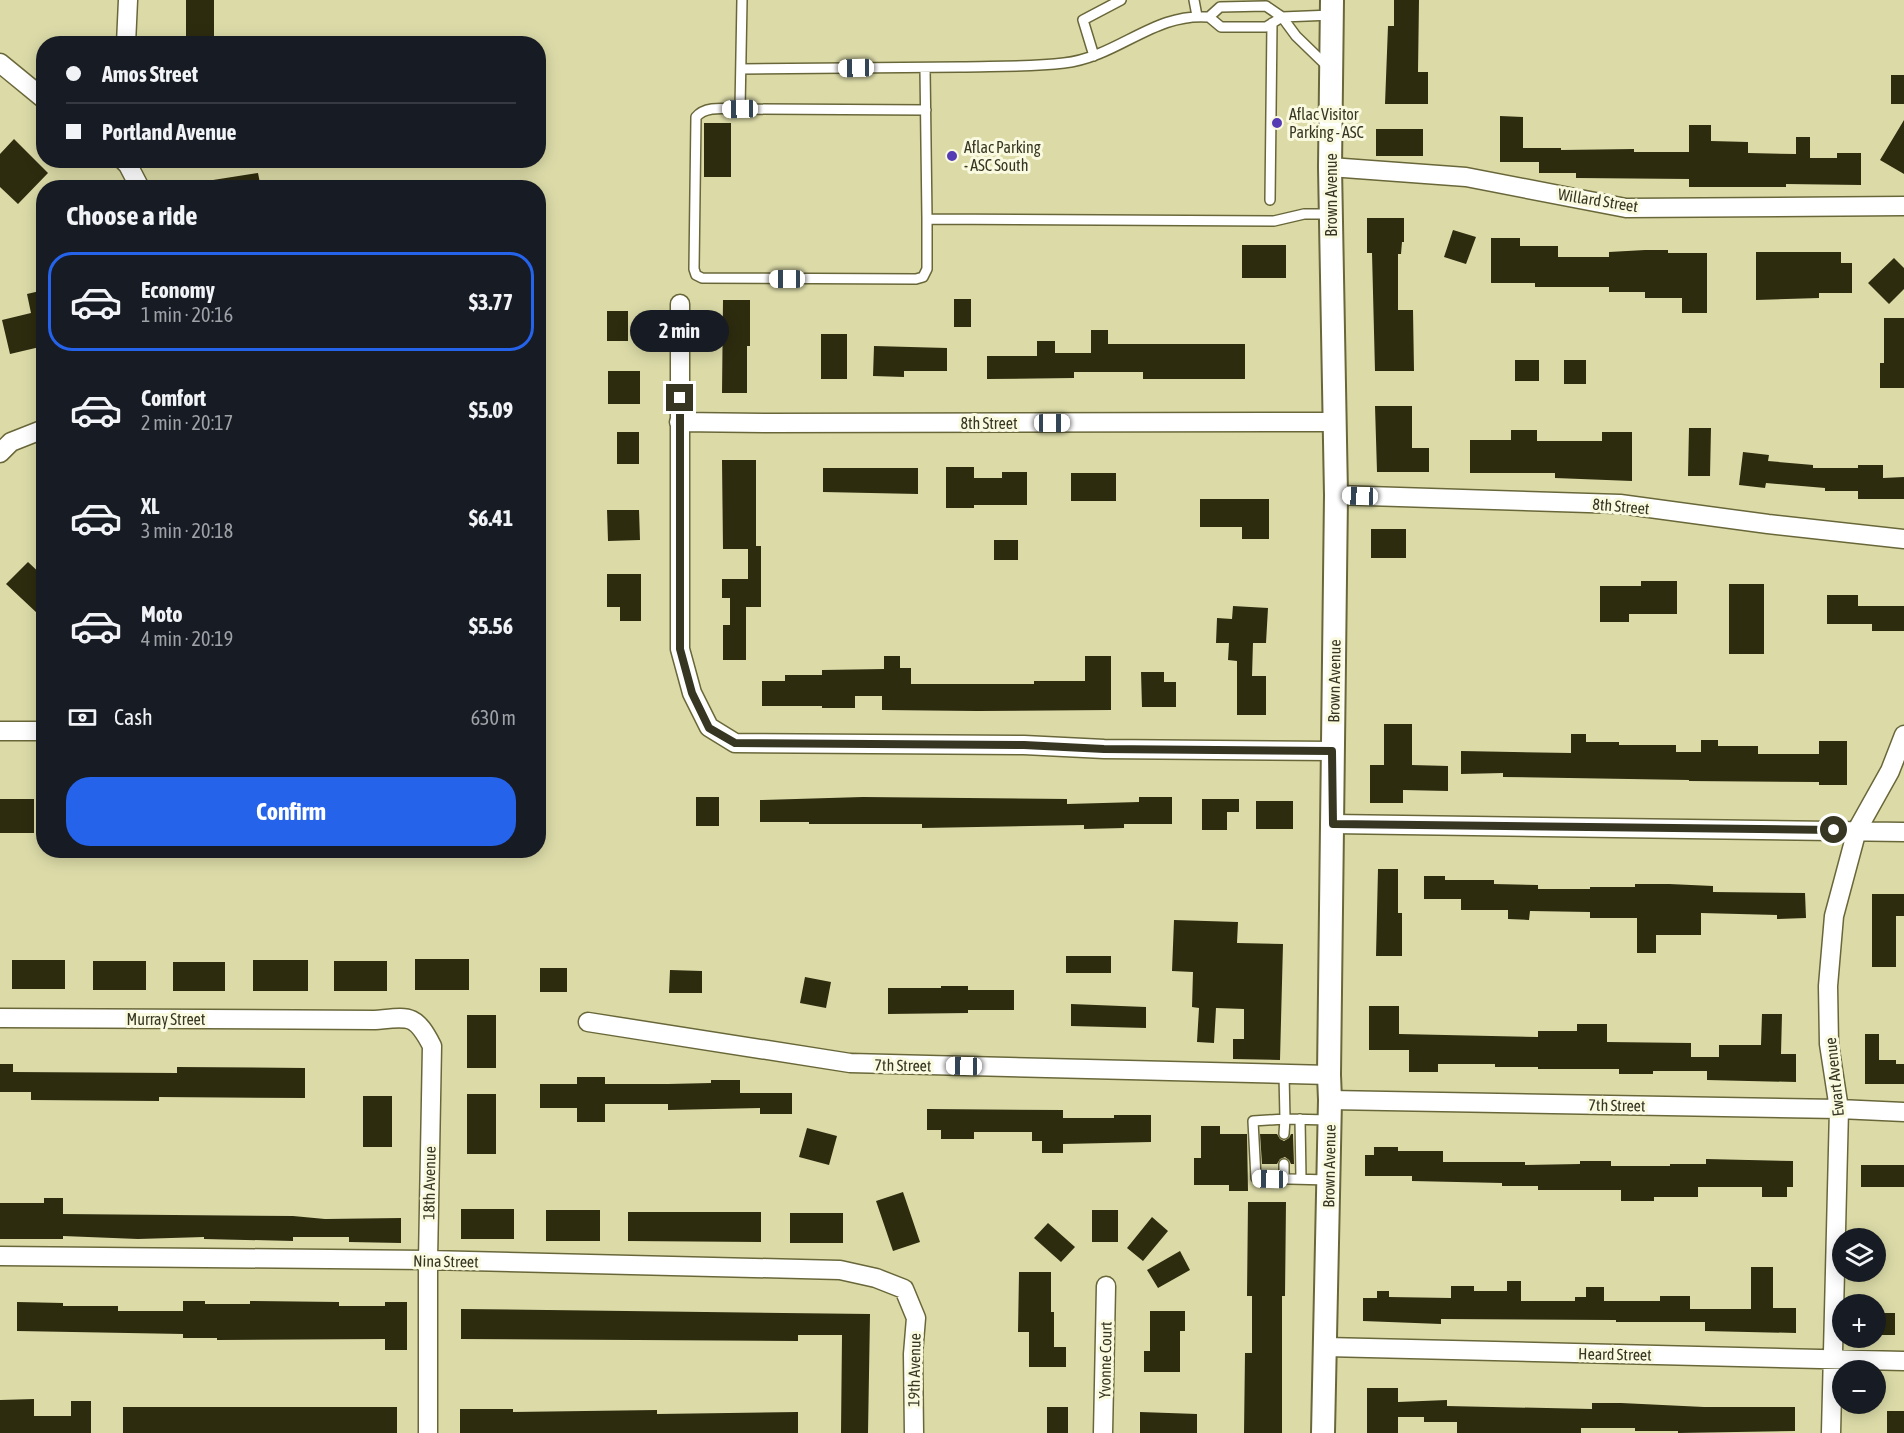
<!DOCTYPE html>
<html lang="en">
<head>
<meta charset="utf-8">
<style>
  :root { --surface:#171b24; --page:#20242c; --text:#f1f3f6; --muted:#9ea1a6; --line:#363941; --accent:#2563eb }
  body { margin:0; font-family:"Asap Condensed",sans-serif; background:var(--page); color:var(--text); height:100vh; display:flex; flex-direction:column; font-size:22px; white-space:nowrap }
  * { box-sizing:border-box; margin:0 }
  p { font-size:20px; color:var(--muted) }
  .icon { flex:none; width:33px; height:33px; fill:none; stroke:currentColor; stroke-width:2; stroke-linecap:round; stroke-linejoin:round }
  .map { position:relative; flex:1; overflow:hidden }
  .details { position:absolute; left:36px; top:180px; width:510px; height:678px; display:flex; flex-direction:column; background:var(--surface); border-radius:24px; box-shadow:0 3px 15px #0003 }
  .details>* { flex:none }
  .banner { position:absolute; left:36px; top:36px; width:510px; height:132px; border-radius:24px; box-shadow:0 3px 15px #0003; display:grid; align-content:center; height:132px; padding:0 30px; background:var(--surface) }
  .buttons { position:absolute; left:1832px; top:1228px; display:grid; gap:12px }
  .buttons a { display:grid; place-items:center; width:54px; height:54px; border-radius:50%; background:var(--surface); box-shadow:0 3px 15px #0003; font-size:30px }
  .end { position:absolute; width:27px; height:27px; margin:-14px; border:8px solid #373622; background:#fff; box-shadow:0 0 0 3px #fff }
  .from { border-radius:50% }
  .bubble { position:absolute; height:42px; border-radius:21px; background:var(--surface); box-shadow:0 3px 15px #0003; font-size:20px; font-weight:700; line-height:42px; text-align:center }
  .car { position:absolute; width:18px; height:36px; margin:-18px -9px; border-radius:8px; box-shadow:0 0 4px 2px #0007; background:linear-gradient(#fff 24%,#345 0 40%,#fff 0 76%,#345 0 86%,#fff 0) }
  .banner b { display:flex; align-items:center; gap:21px; height:57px; font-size:22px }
  .banner b+b { border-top:2px solid var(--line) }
  .banner i { width:15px; height:15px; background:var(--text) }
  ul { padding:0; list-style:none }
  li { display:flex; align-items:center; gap:18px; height:99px; margin:0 12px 9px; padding:0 18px; border:3px solid transparent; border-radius:24px }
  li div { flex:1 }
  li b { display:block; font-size:22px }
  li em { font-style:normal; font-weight:700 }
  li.selected { border-color:var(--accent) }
  li>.icon { width:54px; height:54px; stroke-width:1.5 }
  h2 { padding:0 30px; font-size:27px; line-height:72px }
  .pay { display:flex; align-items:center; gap:15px; height:66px; padding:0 30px; font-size:22px }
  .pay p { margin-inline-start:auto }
  .action { display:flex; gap:12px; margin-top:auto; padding:12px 30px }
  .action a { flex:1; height:69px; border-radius:24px; background:var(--accent); color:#fff; font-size:24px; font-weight:700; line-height:69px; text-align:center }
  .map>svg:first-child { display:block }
  .building { fill:#2d2c0f }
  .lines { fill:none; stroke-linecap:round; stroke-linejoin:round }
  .service-casing { stroke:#696739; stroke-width:12 }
  .minor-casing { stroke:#696739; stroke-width:21 }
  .tertiary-casing { stroke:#696739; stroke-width:26 }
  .service { stroke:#fff; stroke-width:9 }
  .minor { stroke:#fff; stroke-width:18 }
  .tertiary { stroke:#fff; stroke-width:22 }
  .route { stroke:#373622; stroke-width:8 }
  .poi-dot { fill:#553cb4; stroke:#fafae1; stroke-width:2 }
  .labels { text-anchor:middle; stroke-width:6; stroke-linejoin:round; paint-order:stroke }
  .poi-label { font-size:16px; fill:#373622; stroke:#fafae1; text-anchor:start }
  .street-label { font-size:16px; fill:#373622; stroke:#fafae1 }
</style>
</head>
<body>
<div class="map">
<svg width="1904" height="1433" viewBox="0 0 1904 1433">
  <rect width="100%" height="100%" fill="#dcdba8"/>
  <path class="building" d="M186 0H214V44H186Z
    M1394 0H1419L1418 72H1428V104H1385L1388 26H1394Z
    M1891 75H1904V104H1891Z
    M1500 116 1523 117V148H1561V150L1634 149V152H1689V125H1711V141L1748 142V153L1796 154V137H1810V158H1837V153H1861V185L1786 184V187H1689V179L1576 178V173H1539V162H1500Z
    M1904 120V174L1880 160Z
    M704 123H731V177H704Z
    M1376 129H1423V156H1376Z
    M14 139 48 173 18 204 0 187V154Z
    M258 173 261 188H213V180Z
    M1367 218H1404V242H1402L1401 254H1398V310H1413L1414 371H1375L1372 253H1367Z
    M1453 230 1476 237 1466 264 1444 257Z
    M1491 238H1520V246H1558V257H1609V252L1645 250H1668V253H1707V313H1682V298H1645V292H1609V287H1535V283H1491Z
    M1242 245H1286V278H1242Z
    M1756 252H1841V263H1852V293H1819V298L1756 300Z
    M1894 258 1904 268V289L1889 304 1868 283Z
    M44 290V346L10 354 2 320 31 313 27 294Z
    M954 299H971V327H954Z
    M723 300H750V346H747V393H722Z
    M607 311H628V341H607Z
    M1884 318H1904V388H1880V363H1884Z
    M1091 330H1108V344H1245V379H1143V372H1074V378L987 379V356H1037V341H1055V353H1091Z
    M821 334H847V379H821Z
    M874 346 947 348V371H904V377L873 376Z
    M1515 360H1539V381H1515Z
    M1564 360H1586V384H1564Z
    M608 371H640V404H608Z
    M1375 406H1412V448H1429V472H1377Z
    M1689 428H1711L1710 476H1688Z
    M1511 430H1537V441H1602V432H1632V481L1555 478V473H1470V440H1511Z
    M617 432H639V464H617Z
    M1743 452 1769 455 1768 461 1813 465V468H1858V465H1883V478L1904 477V499H1858V491H1825V488L1766 483 1765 488 1739 485Z
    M722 460H756V546H761V607H746V660H723V625H730V598H722V579H748V549H723Z
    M946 467H974V478H1002V472H1027V505H974V508H946Z
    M823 468H918V494L823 492Z
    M1071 473H1116V501H1071Z
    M1200 499H1269V539H1242V527H1200Z
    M607 510H639L640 540 608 541Z
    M1371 529H1406V558H1371Z
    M994 540H1018V560H994Z
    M28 562 44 577V606L37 613 6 584Z
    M607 574H641V621H620V607H607Z
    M1641 581H1677V614H1629V622H1600V586H1641Z
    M1729 584H1764V654H1729Z
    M1827 595H1858V606H1904V631H1872V624H1827Z
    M1233 606 1268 608 1266 643H1253L1252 676H1266V715H1237V661L1228 660 1229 643H1216L1217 618 1232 619Z
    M884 656H900V668H911V684H1034V681H1085V656H1111V710L977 711 882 710V696H855V708H822V706H762V681H785V675H822V670L884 669Z
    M1141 672H1164V682H1176V707H1142Z
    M1384 724H1412V765L1448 766V791L1403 790V803H1370V765H1384Z
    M1571 734H1586V742H1619V745H1676V752H1701V740H1718V746H1758V754H1819V741H1847V785H1819V782L1689 781V780L1503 777V773L1461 774V751L1571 753Z
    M696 797H719V826H696Z
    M863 797 1067 799V804L1139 802V797H1172V824H1124V828L1084 829V825L922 828V824H809V822H760V800Z
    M0 799H34V833H0Z
    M1202 799H1239V812H1227V830H1202Z
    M1256 801H1293V829H1256Z
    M1378 869H1398V913H1402V956H1376Z
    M1424 876H1445V880H1494V884L1538 885V889H1590V887H1635V884H1669L1713 886V892L1805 893 1806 918 1777 919V915L1701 913V935H1656V953H1637V918H1590V912L1530 911 1529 920 1508 919V910H1461V899H1424Z
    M1872 894H1904V916H1896V967H1872Z
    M1174 920 1238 922 1237 943 1283 944 1280 1060 1233 1059V1039H1244V1009L1216 1008 1214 1043 1197 1042 1199 1008 1192 1007 1193 972 1172 971Z
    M1066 956H1111V973H1066Z
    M415 959H469V990H415Z
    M12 960H65V989H12Z
    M253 960H308V991H253Z
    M93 961H146V990H93Z
    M334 961H387V991H334Z
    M173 962H225V991H173Z
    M540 968H567V992H540Z
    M670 970 702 971V993H669Z
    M805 977 831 982 826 1008 800 1003Z
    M941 986H968V990H1014V1010H968V1013L888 1014V988H941Z
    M1071 1004 1146 1007V1028L1071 1026Z
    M1369 1006H1399V1034L1538 1037V1031H1577V1024H1607V1042L1691 1043V1057H1719V1045H1761L1762 1014H1782L1781 1054H1796V1082L1707 1080V1071H1653V1074H1619V1069H1538V1067H1495V1064H1438V1072H1409V1050H1369Z
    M467 1015H496V1068H467Z
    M1865 1034H1879V1060H1896V1064H1904V1084H1865Z
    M0 1064H13V1072L177 1073V1067L305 1068V1098L159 1097V1101L31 1100V1092H0Z
    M577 1077H605V1084H668L711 1083V1080H740V1093H792V1114H760V1108L668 1110V1104H605V1122H577V1108H540V1084H577Z
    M467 1094H496V1154H467Z
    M363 1096H392V1147H363Z
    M927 1109 1063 1110V1118H1114V1115H1151V1142L1063 1144V1153H1042V1141H1032V1132H974V1139H941V1130H927Z
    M1201 1126H1220V1134H1247L1248 1191H1229V1185H1194V1158H1201Z
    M807 1128 837 1136 829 1165 799 1157Z
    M1260 1134H1277L1280 1139 1284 1141 1289 1138 1291 1134H1293L1294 1164H1291L1289 1160 1285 1157 1280 1159 1277 1164H1262Z
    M1374 1147H1398V1151H1443V1162H1525V1165L1580 1164V1161H1611V1166H1670V1164H1706V1159L1793 1161V1187H1787V1197H1762V1187H1698V1197H1654V1201H1621V1190H1538V1186H1502V1183L1412 1181V1176H1365V1155H1374Z
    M1861 1165H1904V1187H1861Z
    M903 1192 920 1242 893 1251 876 1201Z
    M44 1198H63V1214L293 1216 325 1219 401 1218V1243L349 1242V1237H293V1241L204 1239V1237L138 1239 63 1236V1239H0V1203H44Z
    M1248 1202H1286L1285 1296H1282V1433H1244L1245 1353H1252V1296H1247Z
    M461 1209H514V1239H461Z
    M546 1210H600V1241H546Z
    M1092 1210H1118V1242H1092Z
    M628 1212H761V1242L628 1241Z
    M790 1213H843V1243H790Z
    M1152 1217 1168 1231 1143 1261 1127 1248Z
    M1048 1223 1075 1247 1061 1262 1034 1238Z
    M1180 1251 1190 1270 1158 1288 1147 1270Z
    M1751 1267H1773V1308H1796V1333L1705 1331V1322H1616V1320L1441 1319V1324L1363 1321V1298H1377V1291H1389V1297L1451 1298V1286H1474V1291H1507V1281H1521V1301H1575V1297H1586V1287H1604V1301H1660V1296H1690V1309H1751Z
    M1019 1272H1051V1312H1054V1347H1066V1367H1029V1332H1018Z
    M183 1301H205V1304H250V1301L339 1302V1306H385V1302H407V1350H385V1339L217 1340V1338H183V1334L17 1331V1302L63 1303V1306H118V1311H183Z
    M461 1309 870 1314 868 1433H841L842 1335H798V1341L461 1339Z
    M1150 1311H1185V1331H1180V1372H1144V1351H1150Z
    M1875 1313H1895V1335H1875Z
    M1367 1388H1398V1402L1447 1400V1406L1592 1409V1403H1621L1704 1407H1795V1431L1678 1433V1431H1635V1428H1581V1433H1457V1422H1424V1417H1398V1433H1367Z
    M34 1399V1416H71V1401H91V1433H0V1400Z
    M123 1407H397V1433H123Z
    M1047 1407H1068V1433H1047Z
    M460 1409H513V1412L657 1410V1414L798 1412V1433H460Z
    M1887 1411H1904V1433H1887Z
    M1140 1412 1197 1414V1433H1140Z"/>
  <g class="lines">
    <defs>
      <path id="service" d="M742 0 740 109C726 109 706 105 696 117L694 269 696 275 702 278 916 279 923 277 927 269V219L1274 221 1304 214H1330
        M1194 0 1197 16
        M1094 56 1083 20 1121 0
        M925 68 927 219
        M1329 68 1296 36 1282 17 1266 6 1220 7 1209 17 1221 27H1266L1282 17 1332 15
        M741 69C814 69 887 68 960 67 994 66 1030 67 1064 63 1118 57 1154 12 1209 17
        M740 109 926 110
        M1270 200 1272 23
        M1284 1074 1285 1119 1253 1121 1256 1178 1329 1180
        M1300 1119 1301 1179
        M1284 1134 1285 1119 1330 1120
        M1284 1179V1164"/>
      <path id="minor" d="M126 44 128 0
        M0 63 44 99
        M123 160 128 165 140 188
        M1330 167 1466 177 1626 208 1904 206
        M680 304V649L692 693 709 727 735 743 1024 745 1104 749 1332 751
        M679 422 769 423 1334 422
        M0 453 11 442 44 429
        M1336 495 1620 504 1768 524 1904 539
        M0 731H44
        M1333 824 1904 832
        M0 1018 375 1020C409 1017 415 1013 432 1046L428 1260V1433
        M588 1022 850 1063 1329 1075
        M1330 1100 1839 1109 1904 1112
        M0 1256 428 1260 840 1270 876 1278 904 1289 916 1318 913 1354 914 1433
        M1326 1347 1904 1361
        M1103 1433 1106 1286
        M1831 1433 1839 1109 1829 1044 1828 986 1834 916 1857 830 1890 771 1904 735"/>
      <path id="tertiary" d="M1323 1433 1330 1100 1329 1075 1336 495 1330 167 1332 0"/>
    </defs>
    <use href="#service" class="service-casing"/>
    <use href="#minor" class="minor-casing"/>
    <use href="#tertiary" class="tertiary-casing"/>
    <use href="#service" class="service"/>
    <use href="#minor" class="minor"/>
    <use href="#tertiary" class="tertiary"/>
  </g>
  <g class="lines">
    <path class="route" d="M680 398V649L692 693 709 728 735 743 1024 745 1104 749 1332 751 1333 824 1834 830"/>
  </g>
  <g class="poi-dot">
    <circle cx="1277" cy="123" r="6"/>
    <circle cx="952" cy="156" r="6"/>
  </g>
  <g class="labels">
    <g class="poi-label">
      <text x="1289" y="120">Aflac Visitor<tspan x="1289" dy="18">Parking - ASC</tspan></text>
      <text x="964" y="153">Aflac Parking<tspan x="964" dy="18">- ASC South</tspan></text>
    </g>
    <g class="street-label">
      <text transform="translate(1331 195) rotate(-90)" y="6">Brown Avenue</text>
      <text transform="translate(1598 200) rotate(9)" y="6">Willard Street</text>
      <text x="989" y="429">8th Street</text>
      <text transform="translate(1621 506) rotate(5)" y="6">8th Street</text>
      <text transform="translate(1334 681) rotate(-89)" y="6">Brown Avenue</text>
      <text x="166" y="1025">Murray Street</text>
      <text transform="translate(903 1065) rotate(1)" y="6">7th Street</text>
      <text transform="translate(1834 1077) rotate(-96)" y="6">Ewart Avenue</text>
      <text transform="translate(1617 1105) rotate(1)" y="6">7th Street</text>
      <text transform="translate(1329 1166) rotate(-89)" y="6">Brown Avenue</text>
      <text transform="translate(429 1183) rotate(-89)" y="6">18th Avenue</text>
      <text transform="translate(446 1261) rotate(1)" y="6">Nina Street</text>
      <text transform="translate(1615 1354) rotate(1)" y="6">Heard Street</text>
      <text transform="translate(1105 1360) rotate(-89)" y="6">Yvonne Court</text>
      <text transform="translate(914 1370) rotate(-89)" y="6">19th Avenue</text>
    </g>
  </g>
</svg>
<div class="buttons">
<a><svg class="icon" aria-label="layers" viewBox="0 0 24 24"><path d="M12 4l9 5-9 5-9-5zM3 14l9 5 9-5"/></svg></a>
<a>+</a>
<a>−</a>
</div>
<i class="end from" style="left:1834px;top:830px"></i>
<i class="end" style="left:680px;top:398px"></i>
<div class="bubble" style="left:630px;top:310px;width:99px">2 min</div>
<i class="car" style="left:856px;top:68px;rotate:269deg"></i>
<i class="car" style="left:740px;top:109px;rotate:269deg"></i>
<i class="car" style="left:787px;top:279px;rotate:270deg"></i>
<i class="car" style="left:1052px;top:423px;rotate:90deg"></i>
<i class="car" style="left:1360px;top:496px;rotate:272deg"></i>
<i class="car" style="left:964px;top:1066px;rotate:271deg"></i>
<i class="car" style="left:1270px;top:1179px;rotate:271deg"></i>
<div class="banner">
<b><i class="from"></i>Amos Street</b>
<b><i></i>Portland Avenue</b>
</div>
<section class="details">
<h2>Choose a ride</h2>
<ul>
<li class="selected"><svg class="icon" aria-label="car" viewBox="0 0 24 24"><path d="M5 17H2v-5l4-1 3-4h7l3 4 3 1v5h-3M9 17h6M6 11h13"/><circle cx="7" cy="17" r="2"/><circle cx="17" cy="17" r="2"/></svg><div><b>Economy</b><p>1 min · 20:16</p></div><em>$3.77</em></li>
<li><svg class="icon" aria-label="car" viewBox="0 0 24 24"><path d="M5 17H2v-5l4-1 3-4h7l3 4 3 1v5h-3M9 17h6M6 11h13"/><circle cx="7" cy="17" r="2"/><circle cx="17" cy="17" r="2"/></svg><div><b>Comfort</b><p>2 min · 20:17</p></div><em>$5.09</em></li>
<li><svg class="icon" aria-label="car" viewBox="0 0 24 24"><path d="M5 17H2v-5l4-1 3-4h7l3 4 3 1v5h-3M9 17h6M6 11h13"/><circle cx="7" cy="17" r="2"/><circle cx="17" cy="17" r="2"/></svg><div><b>XL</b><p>3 min · 20:18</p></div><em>$6.41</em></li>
<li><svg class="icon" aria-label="car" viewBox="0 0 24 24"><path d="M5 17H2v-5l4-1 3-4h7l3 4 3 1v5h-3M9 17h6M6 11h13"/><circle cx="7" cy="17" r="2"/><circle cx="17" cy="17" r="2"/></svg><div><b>Moto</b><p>4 min · 20:19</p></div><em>$5.56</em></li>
</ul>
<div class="pay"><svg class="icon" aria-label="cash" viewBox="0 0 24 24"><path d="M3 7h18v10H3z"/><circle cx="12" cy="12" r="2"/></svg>Cash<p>630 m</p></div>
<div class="action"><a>Confirm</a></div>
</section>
</div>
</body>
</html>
